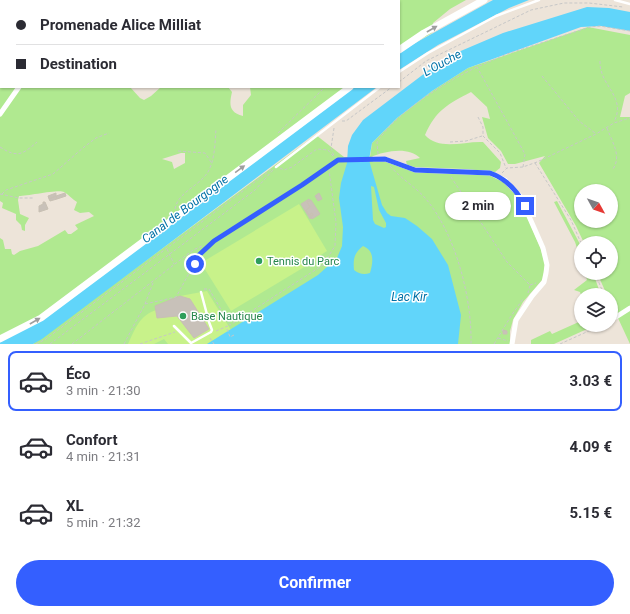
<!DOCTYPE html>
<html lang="fr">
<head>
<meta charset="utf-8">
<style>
  :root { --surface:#fff; --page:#f7f7f7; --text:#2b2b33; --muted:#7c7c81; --line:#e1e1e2; --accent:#345fff }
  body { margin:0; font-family:Roboto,sans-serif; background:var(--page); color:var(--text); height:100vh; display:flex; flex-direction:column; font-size:15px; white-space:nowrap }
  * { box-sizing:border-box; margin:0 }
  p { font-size:13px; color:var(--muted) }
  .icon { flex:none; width:22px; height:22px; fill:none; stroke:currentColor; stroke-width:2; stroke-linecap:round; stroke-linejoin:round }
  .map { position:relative; height:344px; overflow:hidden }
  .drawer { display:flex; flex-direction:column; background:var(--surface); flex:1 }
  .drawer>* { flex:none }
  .top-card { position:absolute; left:0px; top:0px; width:400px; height:88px; box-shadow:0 1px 3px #0004; display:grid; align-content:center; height:88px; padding:0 16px; background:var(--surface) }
  .needle { width:26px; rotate:130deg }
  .buttons { position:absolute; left:574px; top:184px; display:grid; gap:8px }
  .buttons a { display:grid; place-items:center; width:44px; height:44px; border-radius:50%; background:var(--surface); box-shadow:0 1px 3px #0004; font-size:20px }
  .end { position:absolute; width:18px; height:18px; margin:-9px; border:5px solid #345fff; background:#fff; box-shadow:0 0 0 2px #fff }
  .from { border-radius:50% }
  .bubble { position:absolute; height:28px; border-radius:14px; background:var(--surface); box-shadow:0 1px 3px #0004; font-size:13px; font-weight:700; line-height:28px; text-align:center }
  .top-card b { display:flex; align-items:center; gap:14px; height:38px; font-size:15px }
  .top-card b+b { border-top:1px solid var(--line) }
  .top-card i { width:10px; height:10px; background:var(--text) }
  ul { padding:7px 0 0; list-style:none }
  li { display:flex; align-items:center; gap:12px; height:60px; margin:0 8px 6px; padding:0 8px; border:2px solid transparent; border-radius:8px }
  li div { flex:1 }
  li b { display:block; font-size:15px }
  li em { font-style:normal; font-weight:700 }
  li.selected { border-color:var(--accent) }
  li>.icon { width:36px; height:36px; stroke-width:1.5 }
  .action { display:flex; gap:8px; margin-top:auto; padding:8px 16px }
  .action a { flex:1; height:46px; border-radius:24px; background:var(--accent); color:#fff; font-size:16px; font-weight:700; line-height:46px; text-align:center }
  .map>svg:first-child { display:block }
  .green { fill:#b0e990; fill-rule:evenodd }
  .pitch { fill:#c8f28a }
  .water { fill:#61d5fa; fill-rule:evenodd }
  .building { fill:#c8c1b9; stroke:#c8c0b3 }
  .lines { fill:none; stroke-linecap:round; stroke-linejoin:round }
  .path { stroke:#c7c7c7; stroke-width:1; stroke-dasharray:3 2; stroke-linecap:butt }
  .lane { stroke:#fff; stroke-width:2.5 }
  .street { stroke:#fff; stroke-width:5 }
  .secondary { stroke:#fff; stroke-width:7 }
  .oneway { fill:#9f9f9f }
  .route { stroke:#345fff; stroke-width:5 }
  .leisure-dot { fill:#2e9e5b; stroke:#fff; stroke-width:1.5 }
  .labels { text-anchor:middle; stroke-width:3; stroke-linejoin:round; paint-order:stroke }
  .leisure-label { font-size:11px; fill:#27864d; stroke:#fff; text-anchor:start }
  .water-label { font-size:12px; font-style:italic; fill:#0071a6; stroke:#fff }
</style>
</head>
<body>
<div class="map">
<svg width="630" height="344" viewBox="0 0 630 344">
  <rect width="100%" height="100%" fill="#ede4d9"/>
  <path class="green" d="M0 0H466L450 9 433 23 432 33 399 52V1H1V87H130L140 98 144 100 151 96 161 87H228L232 92C229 105 229 112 243 116V105L251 95 250 87H353L39 322 0 341V238L3 240 5 249H11L12 254 14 255 20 251 38 246 65 230 68 234H71L78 229 75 225 94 216 89 212 80 213 74 210 77 202C72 199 68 194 64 192 59 189 28 196 19 196L18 200 20 214 29 218 25 225V231L22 230 21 225 16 220V214L2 208 3 203 0 201ZM181 153H185V163L174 169 172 162 162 159Z
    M588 27 630 35V93L625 96 620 117H630V344L611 303V295H607L597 273H611V243H584L576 226 539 163 545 156 515 164H508L501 151 488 138 482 117 490 119 487 107 471 92C448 104 436 110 425 135 439 151 464 141 483 142L501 162 500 168 495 172 465 169 414 167 407 165 406 161 420 158C409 146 384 151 371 157L414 171 490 175 503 182 519 198 540 247 545 263 543 279 523 302 513 320 510 331V344H33L316 135 344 157H370L372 143 397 118 432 91 468 68ZM581 191H611V221H581Z
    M557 201 581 246V260L575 242 554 202Z
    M585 273H593L601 295H581L580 292 574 290 587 280Z
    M581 321V325H596L554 344H531V340L550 331 552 334Z"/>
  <path class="pitch" d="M299 204 327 251 316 258V260L231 311 201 263Z
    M207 291 231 330 207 344H168L164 339 154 344H128C135 329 139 316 156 310L155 306 180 296Z"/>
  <path class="water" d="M493 0H529L509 8 438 45 399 70V52Z
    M587 7 609 8 630 12V31L601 26 581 27 468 68 432 91 397 118 372 143 369 160 382 205 387 213 391 216 405 218 417 226 432 239 448 265 461 315 458 344H207L318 275 337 258 342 246 343 227 339 198 341 183 347 163 348 146 352 135 363 120 429 70 456 53 503 33ZM371 186 374 187 379 210 386 223V227L384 228 375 224 373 220ZM363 246C375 251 373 262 370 273 364 275 359 274 354 270 353 259 354 253 363 246Z
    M353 87H377L42 339 33 344H0V341L39 322Z"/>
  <path class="building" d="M56 193V196L49 199 48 196Z
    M65 193 66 196 57 199 56 196Z
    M319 193 322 199 318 201 315 196Z
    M56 196 57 199 50 201 49 199Z
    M309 199 310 201 307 202 310 207 306 210 309 215 312 213 313 215 310 219 301 204Z
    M311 200 320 214 312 219 310 216 313 215 312 213 309 215 306 210 310 207 307 202Z
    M43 202H45L48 209 39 212V206L43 204Z
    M180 296 190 299 209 329 194 338 177 316 157 318 155 306Z
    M503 330 507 331V334H503Z"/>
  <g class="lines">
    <path class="path" d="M75 0 76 1
      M3 1V0
      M387 1 388 0
      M0 12 1 8
      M600 61C599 86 627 96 614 122
      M542 76 579 121 595 133
      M399 82 426 61 531 10 564 3H589L623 7
      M478 117 483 127V136L500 153 506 168
      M342 121H346L392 87
      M334 128 331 148 334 156
      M607 128C612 142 622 156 613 169
      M278 133 325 87
      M450 142 466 141 482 136
      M0 147C17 158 22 155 37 142
      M178 151 205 153 211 162
      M378 154 377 142C396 113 445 82 477 67
      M535 163 571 220 581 243
      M390 166C401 179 416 187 426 199 456 235 472 298 471 344
      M523 167 525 154 477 67 507 54 590 27 600 26 630 31
      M280 168 284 170 292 167 317 149 328 150 333 156
      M502 173 507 168 523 167 537 162 596 134 614 123 630 118
      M451 177 507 262 530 285 528 293
      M0 194 19 198H33
      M2 194 6 190 53 174 84 147 96 138 109 133
      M175 209C178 191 201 186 209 170 215 158 215 142 216 129
      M167 249 174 264
      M595 273 604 295
      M530 285 536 283
      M204 289H209L230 325 323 265 335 246 336 222 329 170
      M145 304 176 297 193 266
      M227 329 230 337 234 335
      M216 331 230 325
      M210 338 214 344
      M498 338 508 341
      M36 344 46 339 272 169
      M50 344 255 190 273 170
      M72 344 193 250 202 246
      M124 344 145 304 153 283
      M140 344 175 332
      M494 344 511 316 523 299
      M560 344 602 325"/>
    <path class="lane" d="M615 0 630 4
      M399 72 428 53 496 16 539 0
      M276 167 380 87
      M195 264 199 255 214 241 302 185 338 160 373 159
      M174 326 191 343 211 332 212 330 209 322 201 292"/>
    <path class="street" d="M85 1 86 0
      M0 114 19 87
      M374 159H385L415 170 490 173 505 180 520 196 543 248 547 265 546 273 544 282 532 296 516 320 512 344
      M616 317 630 308"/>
    <path class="secondary" d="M399 50 424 33 484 0
      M0 339 41 318 350 87"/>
  </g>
  <defs><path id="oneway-solid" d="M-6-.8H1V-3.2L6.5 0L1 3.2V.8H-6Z"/></defs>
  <g class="oneway">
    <use href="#oneway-solid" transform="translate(432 29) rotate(-30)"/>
    <use href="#oneway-solid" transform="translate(240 169) rotate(-36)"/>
    <use href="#oneway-solid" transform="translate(35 321) rotate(-30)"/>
  </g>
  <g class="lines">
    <path class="route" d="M195 264 199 255 214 241 302 185 338 160 385 159 415 170 490 173C507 179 517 190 525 206"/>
  </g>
  <g class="leisure-dot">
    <circle cx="259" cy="261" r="4"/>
    <circle cx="183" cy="316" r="4"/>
  </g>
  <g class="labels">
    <g class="leisure-label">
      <text x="267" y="265">Tennis du Parc</text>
      <text x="191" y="320">Base Nautique</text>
    </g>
    <g class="water-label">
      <text transform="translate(442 63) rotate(-29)" y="4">L'Ouche</text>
      <text transform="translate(185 209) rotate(-37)" y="4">Canal de Bourgogne</text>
      <text x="409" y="301">Lac Kir</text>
    </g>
  </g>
</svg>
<div class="buttons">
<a><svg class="needle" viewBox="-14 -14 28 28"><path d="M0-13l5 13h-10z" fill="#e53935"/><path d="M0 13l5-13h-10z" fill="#7c7c81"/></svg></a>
<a><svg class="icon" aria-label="locate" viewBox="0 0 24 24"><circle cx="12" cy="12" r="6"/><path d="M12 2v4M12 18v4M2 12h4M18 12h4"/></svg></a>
<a><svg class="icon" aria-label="layers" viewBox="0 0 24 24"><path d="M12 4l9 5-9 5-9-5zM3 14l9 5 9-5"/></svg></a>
</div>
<i class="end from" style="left:195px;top:264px"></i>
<i class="end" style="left:525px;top:206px"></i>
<div class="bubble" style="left:445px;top:192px;width:66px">2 min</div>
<div class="top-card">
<b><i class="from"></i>Promenade Alice Milliat</b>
<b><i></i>Destination</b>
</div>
</div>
<section class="drawer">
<ul>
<li class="selected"><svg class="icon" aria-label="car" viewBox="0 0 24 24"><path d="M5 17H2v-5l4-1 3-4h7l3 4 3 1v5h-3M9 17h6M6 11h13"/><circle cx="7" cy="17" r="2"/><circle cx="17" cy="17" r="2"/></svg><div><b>Éco</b><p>3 min · 21:30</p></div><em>3.03 €</em></li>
<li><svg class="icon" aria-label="car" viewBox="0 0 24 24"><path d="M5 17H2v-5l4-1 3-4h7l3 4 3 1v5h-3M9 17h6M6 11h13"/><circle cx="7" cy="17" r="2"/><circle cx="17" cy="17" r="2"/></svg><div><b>Confort</b><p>4 min · 21:31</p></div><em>4.09 €</em></li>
<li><svg class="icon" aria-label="car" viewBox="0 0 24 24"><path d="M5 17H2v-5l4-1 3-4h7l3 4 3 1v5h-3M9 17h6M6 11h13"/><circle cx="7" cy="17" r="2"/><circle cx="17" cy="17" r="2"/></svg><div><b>XL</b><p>5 min · 21:32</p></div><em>5.15 €</em></li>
</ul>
<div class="action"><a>Confirmer</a></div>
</section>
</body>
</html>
